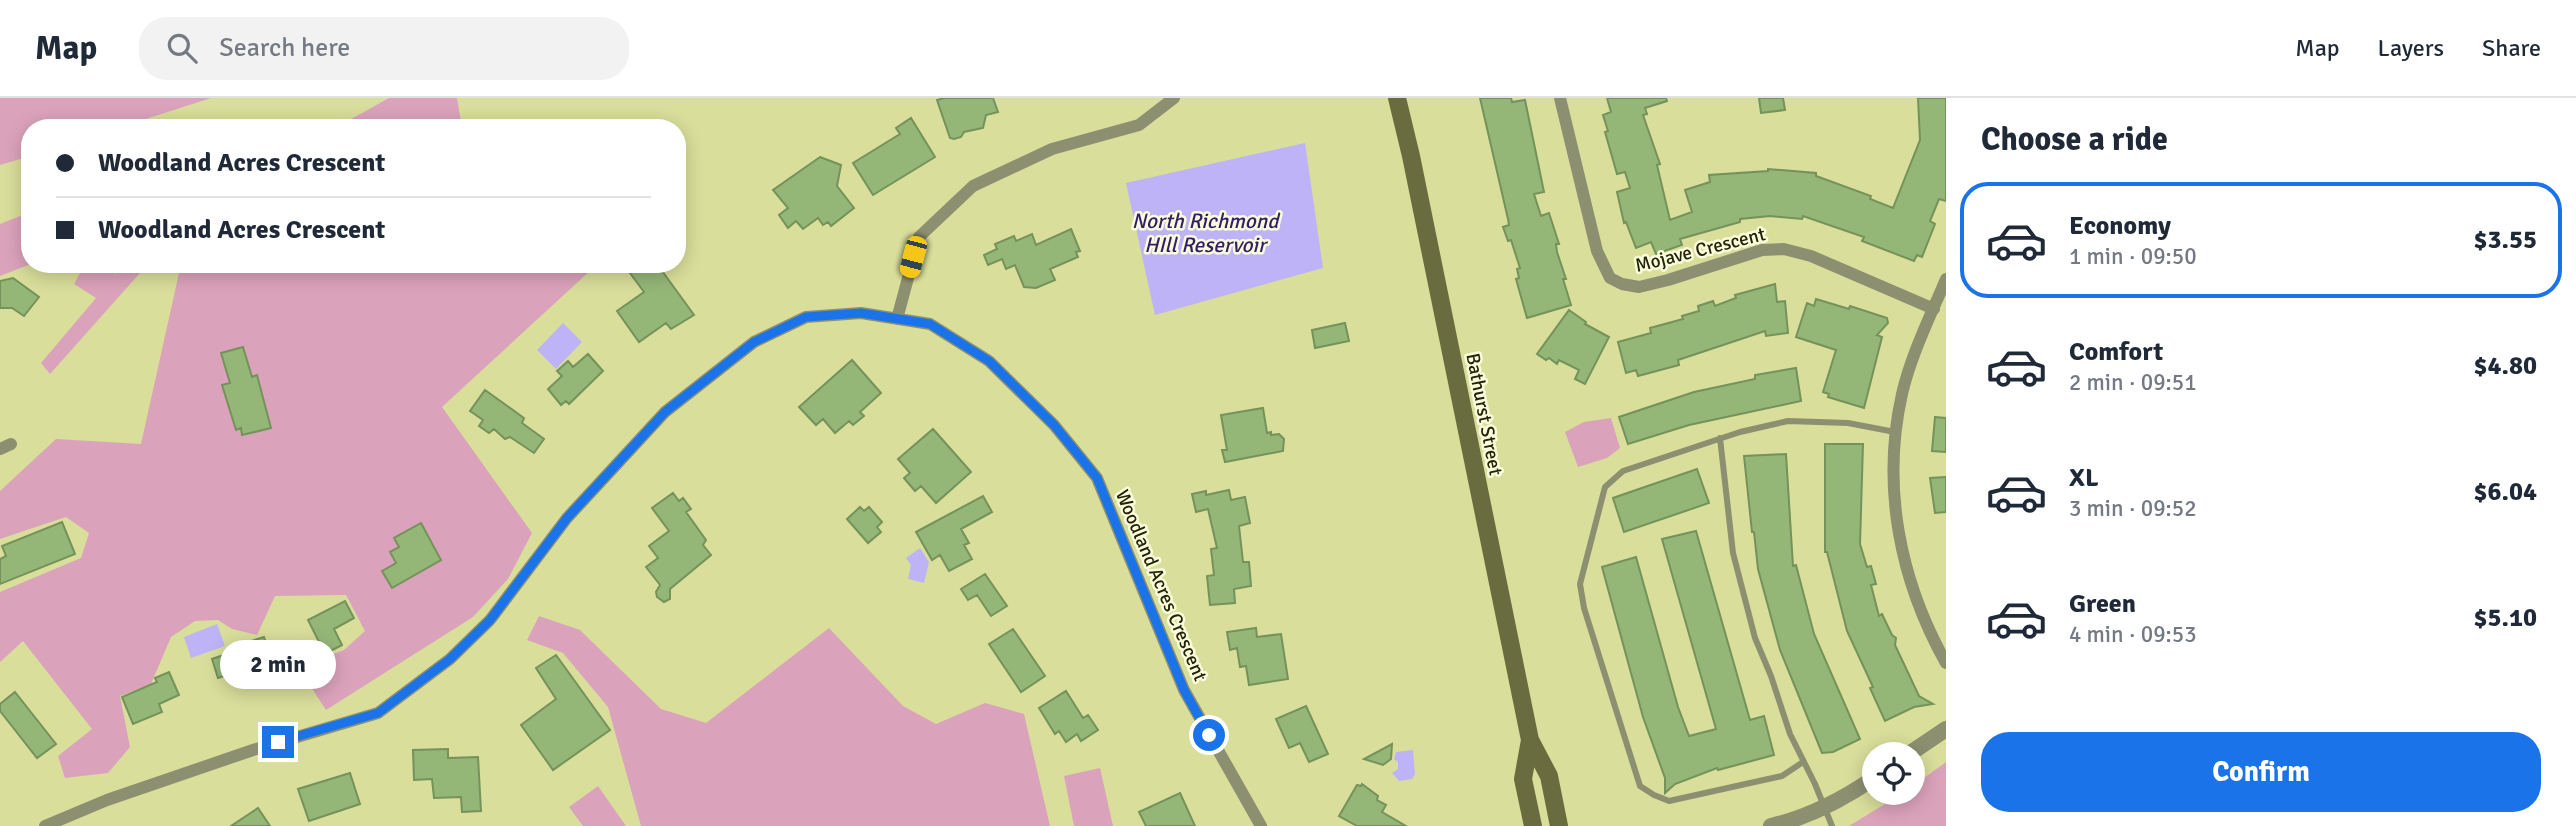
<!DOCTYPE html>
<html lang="en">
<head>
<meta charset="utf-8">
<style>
  :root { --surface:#fff; --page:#f2f2f3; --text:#1f2937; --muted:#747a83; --line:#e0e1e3; --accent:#1a73e8 }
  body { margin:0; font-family:Signika,sans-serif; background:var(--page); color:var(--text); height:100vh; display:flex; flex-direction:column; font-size:26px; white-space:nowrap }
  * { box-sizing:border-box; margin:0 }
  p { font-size:23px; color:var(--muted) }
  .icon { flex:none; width:38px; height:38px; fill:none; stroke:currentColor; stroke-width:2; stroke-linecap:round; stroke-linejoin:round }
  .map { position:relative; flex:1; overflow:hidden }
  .side { display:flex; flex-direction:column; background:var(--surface); width:630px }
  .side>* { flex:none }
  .top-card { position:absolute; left:21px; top:21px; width:665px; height:154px; border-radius:28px; box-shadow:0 4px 18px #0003; display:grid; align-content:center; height:154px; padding:0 35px; background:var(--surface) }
  .controls { position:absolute; left:1862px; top:644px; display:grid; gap:14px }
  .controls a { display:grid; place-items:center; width:63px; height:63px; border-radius:50%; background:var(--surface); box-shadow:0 4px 18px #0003; font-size:35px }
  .end { position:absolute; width:32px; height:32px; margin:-16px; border:9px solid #1a73e8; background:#fff; box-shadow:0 0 0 4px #fff }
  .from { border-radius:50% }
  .bubble { position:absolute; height:49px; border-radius:24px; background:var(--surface); box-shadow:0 4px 18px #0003; font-size:23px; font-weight:700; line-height:49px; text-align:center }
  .car { position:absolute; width:21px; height:42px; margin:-21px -10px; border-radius:9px; box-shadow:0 0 5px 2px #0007; background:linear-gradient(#f5c518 24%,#345 0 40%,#f5c518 0 76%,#345 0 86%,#f5c518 0) }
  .top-card b { display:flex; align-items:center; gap:24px; height:66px; font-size:26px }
  .top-card b+b { border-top:2px solid var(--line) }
  .top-card i { width:18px; height:18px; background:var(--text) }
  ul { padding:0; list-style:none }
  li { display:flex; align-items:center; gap:21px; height:116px; margin:0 14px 10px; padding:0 21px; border:4px solid transparent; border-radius:28px }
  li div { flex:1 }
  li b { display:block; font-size:26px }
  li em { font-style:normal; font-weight:700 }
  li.current { border-color:var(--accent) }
  li>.icon { width:63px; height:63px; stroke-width:1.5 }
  h2 { padding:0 35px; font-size:32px; line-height:84px }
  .action { display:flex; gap:14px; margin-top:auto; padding:14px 35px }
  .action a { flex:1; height:80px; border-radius:28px; background:var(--accent); color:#fff; font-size:28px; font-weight:700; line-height:80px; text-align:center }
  header { display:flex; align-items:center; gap:42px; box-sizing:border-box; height:98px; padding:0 35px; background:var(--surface); border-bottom:2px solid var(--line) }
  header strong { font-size:33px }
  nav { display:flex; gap:38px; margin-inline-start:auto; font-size:24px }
  .search { width:490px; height:63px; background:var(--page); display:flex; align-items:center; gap:18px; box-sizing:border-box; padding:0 24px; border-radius:28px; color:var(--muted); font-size:26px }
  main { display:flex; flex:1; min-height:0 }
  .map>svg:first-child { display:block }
  .green { fill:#dba3bb }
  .water { fill:#bdb3f6 }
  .building { fill:#94b777; stroke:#74925a; stroke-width:2 }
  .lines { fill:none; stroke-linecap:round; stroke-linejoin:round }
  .service { stroke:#8d8f71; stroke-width:6 }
  .minor { stroke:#8d8f71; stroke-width:12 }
  .tertiary { stroke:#8d8f71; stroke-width:16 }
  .secondary { stroke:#696c3f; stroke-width:18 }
  .route { stroke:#1a73e8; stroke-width:9 }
  .labels { text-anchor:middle; stroke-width:5; stroke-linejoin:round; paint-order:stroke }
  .street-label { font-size:19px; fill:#222308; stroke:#f9fcdb }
  .water-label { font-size:21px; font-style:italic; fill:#331c68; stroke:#f9fcdb }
</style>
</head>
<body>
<header>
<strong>Map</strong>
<div class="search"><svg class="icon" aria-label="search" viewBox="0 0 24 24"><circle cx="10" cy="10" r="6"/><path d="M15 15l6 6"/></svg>Search here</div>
<nav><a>Map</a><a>Layers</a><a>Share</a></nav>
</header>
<main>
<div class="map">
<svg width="1946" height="728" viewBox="0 0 1946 728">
  <rect width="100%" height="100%" fill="#d9de9b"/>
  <path class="green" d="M0 0H211L118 30H30V58L0 67Z
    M389 0H457L462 30H335Z
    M30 114 31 166 0 178V126Z
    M85 166H120L114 178 124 166H148L50 276 41 265 96 200 74 186Z
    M181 166H590L592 171 442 309 532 435 508 481 473 519 326 612 298 569 344 552 365 533 346 497 275 498 257 537 232 531 218 522 195 523 171 539 151 586 120 598 130 649 108 675 65 680 58 658 92 631 23 543 0 564V494L81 460 89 435 66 419 0 441V393L56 341 141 346Z
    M1611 320 1620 350 1607 360 1578 369 1565 334 1584 324Z
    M539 518 580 532 661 611 706 625 829 530 903 608 936 626 985 605 1024 616 1050 728H641L608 609 563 555 527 542Z
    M1946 664V728H1849L1903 695H1913V688Z
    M1100 670 1113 728H1074L1064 678Z
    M598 688 626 728H583L569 709Z"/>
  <path class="water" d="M1305 45 1323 170 1155 217 1126 85Z
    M563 225 582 244 556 271 537 252Z
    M920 450 929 464 924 485 908 481 911 467 906 460Z
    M217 526 225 548 191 560 184 539Z
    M1413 652 1415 676 1412 681 1399 683 1392 675 1398 671V664L1394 661 1396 654Z"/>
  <path class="building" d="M944 0H993L998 14 986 17 983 30 964 34 961 39 954 41 950 40 937 2Z
    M1480 0H1511L1512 4 1525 2 1544 94 1534 96 1541 118 1549 115 1559 146H1556L1557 154 1566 181H1563L1571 207 1527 220 1516 181 1519 180 1517 171 1520 170 1511 142 1508 143 1503 129 1509 127 1508 121Z
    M1607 0H1666L1667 3 1645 10 1647 16 1643 17 1660 66 1657 67 1670 122 1692 114 1685 92 1710 84 1709 77 1768 73V71L1816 75V78L1871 98 1870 101 1893 110 1920 42 1918 0H1946V103L1939 101 1930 123 1935 126 1922 159 1917 157 1914 163 1862 143 1864 139 1803 118 1802 121 1770 118 1740 121V124L1680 141 1682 147 1656 156 1651 144 1636 150 1626 124 1624 125 1617 94 1630 90 1625 74 1617 76 1605 34 1608 33 1603 17 1611 14Z
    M1759 0H1783L1785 12 1761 15Z
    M911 20 935 59 873 97 853 65 900 36 896 30Z
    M820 59 841 67 837 88 854 110 831 128 828 124 823 127 818 120 803 131 796 123 788 130 779 117 788 110 773 92Z
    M1071 131 1080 153 1076 154 1078 159 1050 171 1055 182 1036 190 1024 189 1015 167 1006 171 1002 161 988 167 984 157 997 151 995 146 1014 138 1016 143 1032 136 1036 147Z
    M643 166H657L694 217 671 231 666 225 639 244 617 213 644 194 630 175Z
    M13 180 39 199 24 218 12 210H0V183Z
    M1775 186 1777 204 1785 203 1788 235 1766 238 1765 233 1678 262 1679 267 1638 278 1636 272 1626 275 1618 244 1651 235 1650 230 1683 221 1682 218 1699 213 1698 208 1713 203 1715 208 1736 200 1735 197Z
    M1816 201 1849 211 1850 208 1887 220 1888 225 1877 237 1882 239 1864 310 1828 299 1829 296 1823 294 1836 252 1796 239 1807 205 1814 208Z
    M1569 212 1586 224 1585 226 1609 239 1585 286 1575 281 1579 272 1559 262 1557 266 1549 260 1546 262 1537 256Z
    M1345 225 1349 243 1315 250 1312 232Z
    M243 249 252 279 257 277 271 330 242 337 241 330 236 332 222 287 230 285 221 255Z
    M588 256 603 273 569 306 566 303 561 307 548 291 562 278 557 273 568 263 573 269Z
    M852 262 881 295 860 314 864 318 853 327 849 323 835 335 823 321 816 327 799 309Z
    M1796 270 1801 303 1689 327 1628 346 1619 319 1694 294 1755 281V277Z
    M485 292 524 320 522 325 544 341 534 355 510 339 505 341 494 331 489 335 479 328 483 322 470 313Z
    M1263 310 1267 335 1271 334V337L1279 336 1284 341 1283 353 1225 364 1222 352H1227L1221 317Z
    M1935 319 1946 320V354L1932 353Z
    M933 331 971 374 936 405 921 388 915 393 904 380 910 375 898 361Z
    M1825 346H1863L1860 446 1867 469 1871 468 1876 486 1871 487 1879 518 1882 516 1892 537 1896 540 1895 547 1919 598 1933 606 1914 609 1885 623 1870 590 1873 589 1847 533 1827 454H1825Z
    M1786 356 1793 468 1796 467 1814 536 1860 641 1833 654 1822 655 1780 552 1758 471 1754 434H1752L1744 358Z
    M1697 371 1709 405 1624 434 1613 400Z
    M1946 379V414L1935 415 1930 380Z
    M1229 392 1231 402 1245 399 1250 425 1239 428 1243 464H1249L1251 488 1234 491 1235 505 1210 507 1207 478 1214 477 1211 451 1217 450 1208 411 1196 414 1192 396 1206 393V397Z
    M673 395 679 403 683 400 691 411 686 414 706 442 703 447 711 457 670 491V501L664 504 657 499 656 494 660 487 646 469 658 460 649 448 669 433 652 410Z
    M983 398 992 414 961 431 969 445 964 447 972 461 949 473 940 457 932 462 916 434Z
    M860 409 864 413 869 409 882 424 877 429 881 434 868 445 847 421Z
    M62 424 75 456 0 486V461L6 458 2 448Z
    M421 425 441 462 392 490 382 473 396 465 390 454 399 449 394 440Z
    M1696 433 1750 622 1764 618 1774 657 1718 672 1717 670 1675 686 1665 695V680L1643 619 1602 469 1636 459 1678 609 1689 638 1716 631 1662 441Z
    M985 476 1007 508 991 518 977 497 968 502 961 491Z
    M345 503 354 520 334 531 342 547 325 556 308 522Z
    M1256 530 1257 539 1281 536 1288 581 1249 587 1246 568 1240 569 1237 550 1230 552 1227 534Z
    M1013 531 1045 578 1021 594 989 546Z
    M264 539 274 569 259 574 256 568 218 580 212 561 250 548 248 544Z
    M556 557 610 632 553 672 521 627 556 601 536 570Z
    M169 574 179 597 159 606 162 614 133 626 122 599 157 584 155 580Z
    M1066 593 1083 620 1088 617 1098 632 1081 643 1077 636 1066 644 1059 633 1055 636 1039 610Z
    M15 594 56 646 37 660 0 613V606Z
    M1306 608 1328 656 1309 664 1300 645 1289 650 1276 621Z
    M1392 646 1391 661 1383 667 1364 661Z
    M448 651V660L478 659 481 713 462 714 461 699 434 700 432 681 414 682 413 652Z
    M350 675 360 706 309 723 298 691Z
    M1362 686 1378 698 1377 702 1386 707 1382 714 1406 728H1357L1339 718 1357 687 1361 688Z
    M1180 695 1195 728H1146L1139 714Z
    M258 710 270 728H231Z"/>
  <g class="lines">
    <path class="service" d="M1720 340 1733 455 1755 540 1771 578 1790 636 1815 686 1832 728
      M1803 664 1782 678 1669 703 1654 697 1640 688 1584 510 1580 486 1605 389 1623 373 1740 334 1788 323 1848 325 1895 334"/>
    <path class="minor" d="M1560 0 1597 153 1610 180 1622 186 1639 189 1668 182 1762 152 1784 151 1811 158 1934 211
      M1946 181C1930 219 1911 257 1902 296 1881 389 1900 483 1946 565
      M897 221 919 139 973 88 1052 51 1139 27 1174 0
      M0 351 11 346
      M45 728 107 702 253 652 378 615 450 561 490 522 567 420 665 314 754 244 806 219 861 215 930 226 989 263 1054 327 1097 380 1184 592 1261 728"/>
    <path class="tertiary" d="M1909 656 1946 631
      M1771 728C1809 719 1842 702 1874 680"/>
    <path class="secondary" d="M1397 0 1411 58 1530 642 1549 678 1559 728
      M1530 642 1523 681 1533 728"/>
  </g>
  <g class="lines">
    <path class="route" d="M278 644 378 615 450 561 490 522 567 420 665 314 754 244 806 219 861 215 930 226 989 263 1054 327 1097 380 1184 592 1209 637"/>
  </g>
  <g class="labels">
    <g class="street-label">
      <text transform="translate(1700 151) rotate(-14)" y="7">Mojave Crescent</text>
      <text transform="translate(1485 316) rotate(79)" y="7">Bathurst Street</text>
      <text transform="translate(1162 487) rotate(67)" y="7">Woodland Acres Crescent</text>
    </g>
    <g class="water-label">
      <text x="1205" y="130">North Richmond<tspan x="1205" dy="24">HIll Reservoir</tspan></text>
    </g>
  </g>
</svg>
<div class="controls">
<a><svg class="icon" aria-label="locate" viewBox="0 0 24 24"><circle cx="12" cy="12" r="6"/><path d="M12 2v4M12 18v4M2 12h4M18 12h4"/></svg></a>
</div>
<i class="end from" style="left:1209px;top:637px"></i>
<i class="end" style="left:278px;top:644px"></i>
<div class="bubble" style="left:220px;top:542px;width:116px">2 min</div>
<i class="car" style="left:913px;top:159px;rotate:195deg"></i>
<div class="top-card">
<b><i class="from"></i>Woodland Acres Crescent</b>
<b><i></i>Woodland Acres Crescent</b>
</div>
</div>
<section class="side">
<h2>Choose a ride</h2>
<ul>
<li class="current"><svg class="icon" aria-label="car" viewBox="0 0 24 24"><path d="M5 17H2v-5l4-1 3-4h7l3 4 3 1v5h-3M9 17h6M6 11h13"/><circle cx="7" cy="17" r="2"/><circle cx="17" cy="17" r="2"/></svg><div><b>Economy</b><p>1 min · 09:50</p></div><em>$3.55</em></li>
<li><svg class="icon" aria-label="car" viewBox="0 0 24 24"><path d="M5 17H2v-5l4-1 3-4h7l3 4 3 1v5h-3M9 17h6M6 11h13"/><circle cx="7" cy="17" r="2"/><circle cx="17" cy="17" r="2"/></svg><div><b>Comfort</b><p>2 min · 09:51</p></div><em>$4.80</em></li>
<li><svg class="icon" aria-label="car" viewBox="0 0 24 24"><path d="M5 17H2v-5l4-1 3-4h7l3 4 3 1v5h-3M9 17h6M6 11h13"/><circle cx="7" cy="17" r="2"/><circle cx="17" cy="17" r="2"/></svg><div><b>XL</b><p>3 min · 09:52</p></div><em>$6.04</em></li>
<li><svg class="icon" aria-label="car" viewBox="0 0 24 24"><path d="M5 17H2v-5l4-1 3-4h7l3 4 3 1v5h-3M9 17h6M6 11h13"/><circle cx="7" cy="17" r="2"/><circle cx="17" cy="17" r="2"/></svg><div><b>Green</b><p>4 min · 09:53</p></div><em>$5.10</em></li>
</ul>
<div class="action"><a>Confirm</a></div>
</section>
</main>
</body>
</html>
